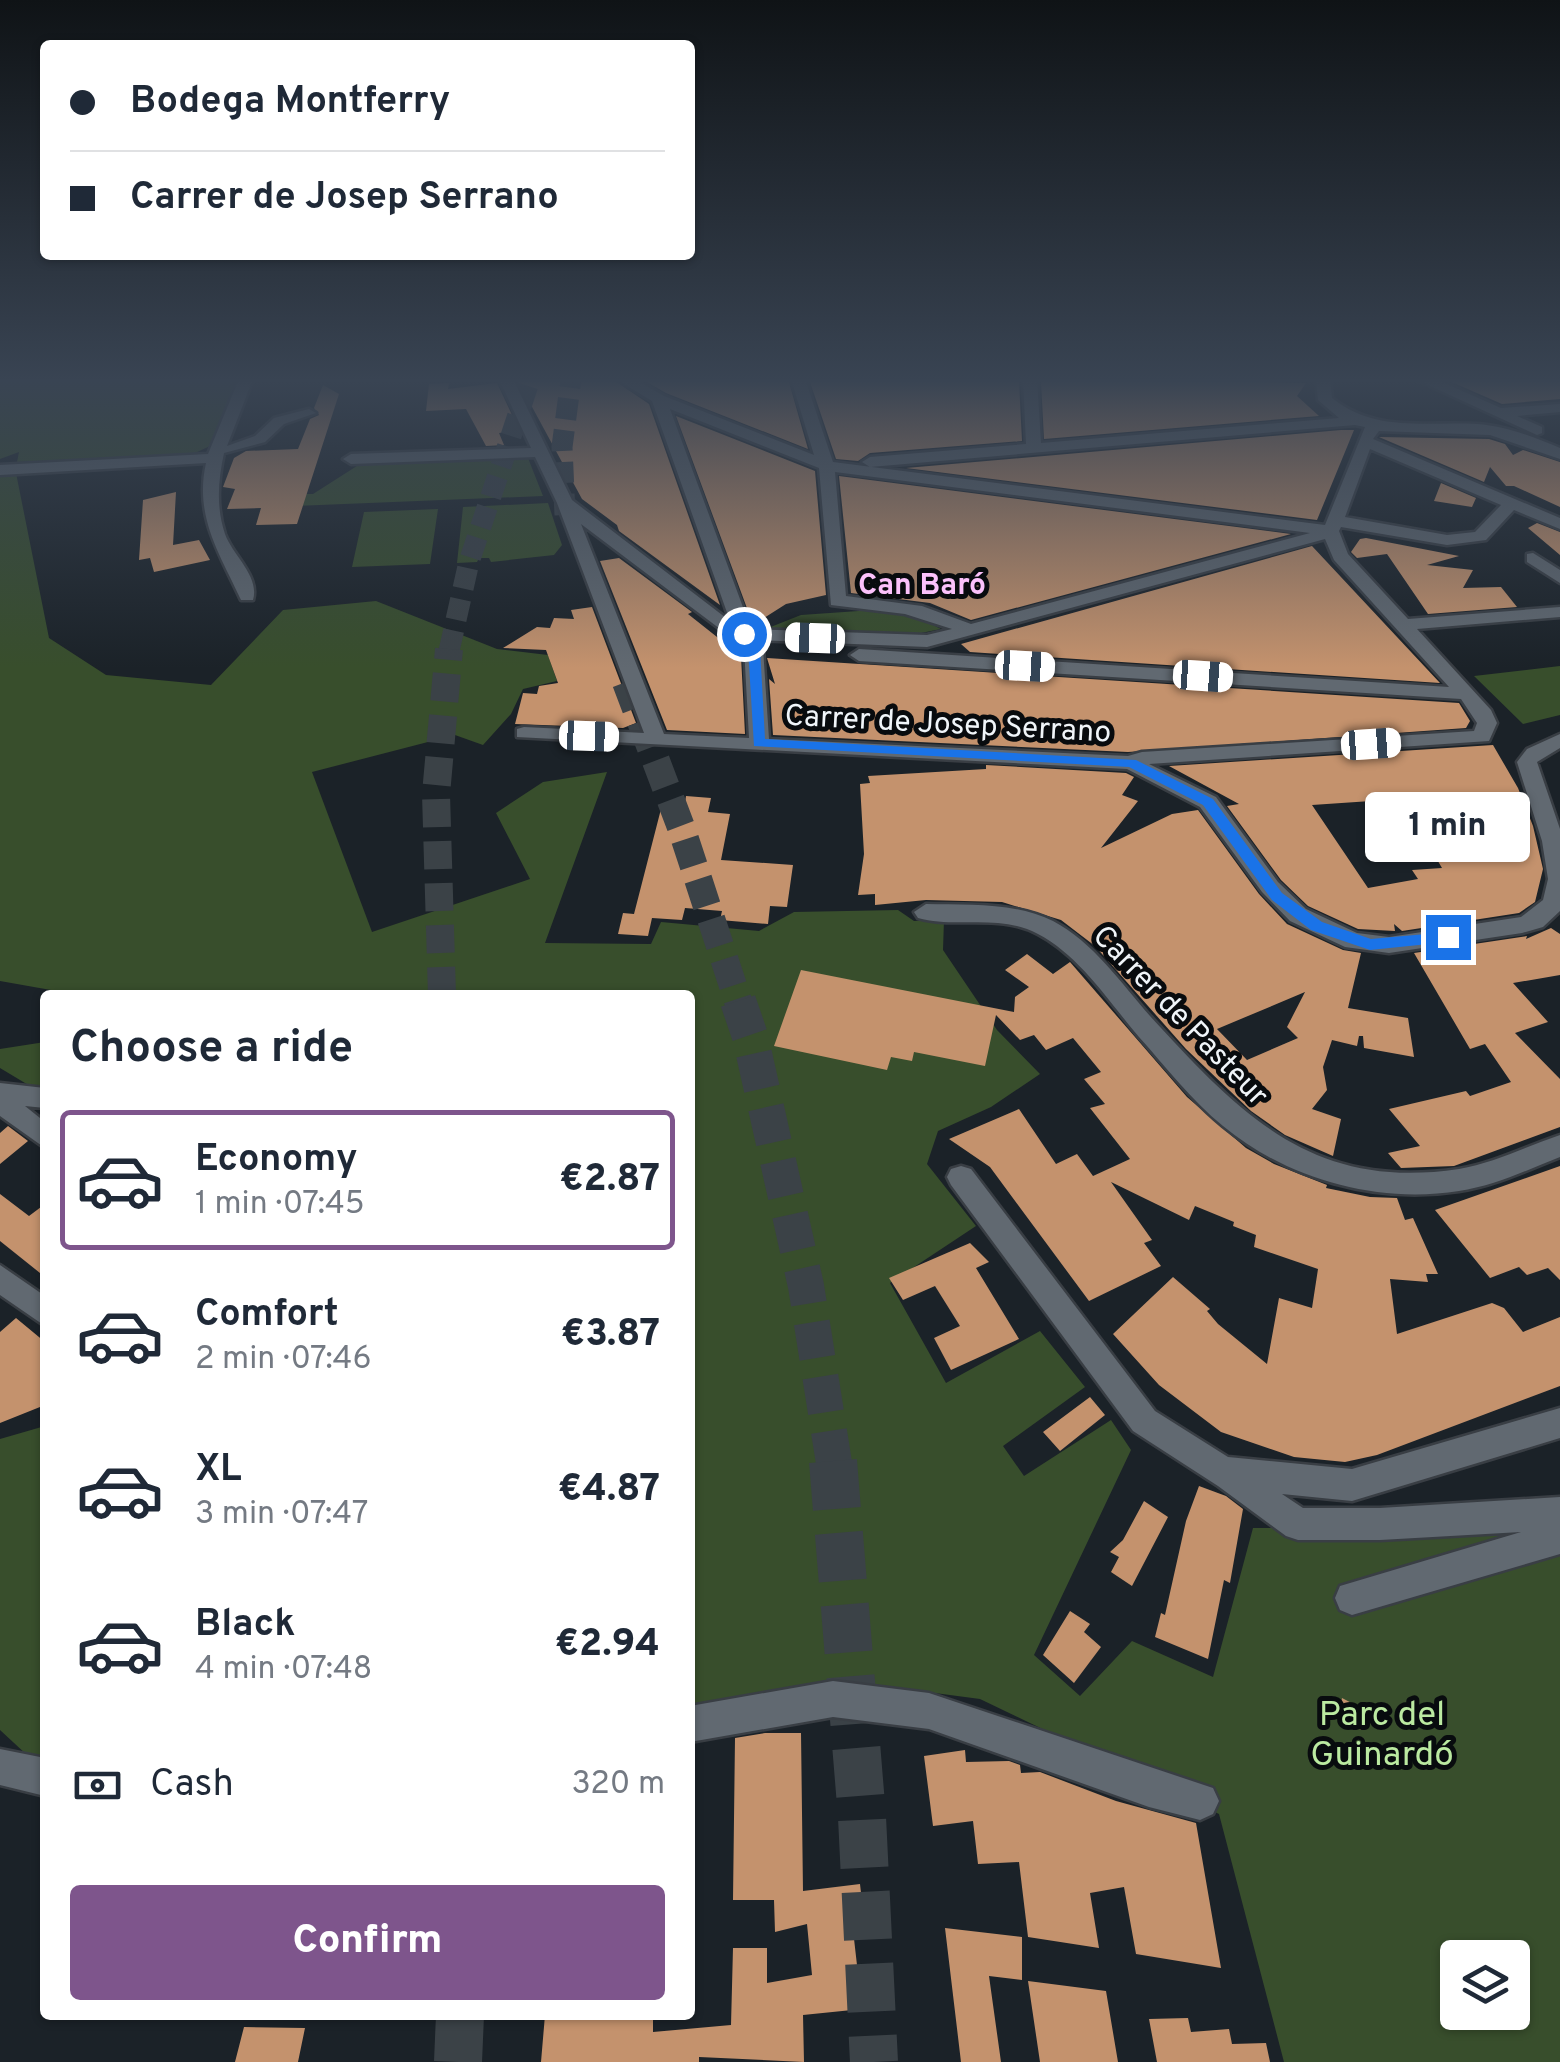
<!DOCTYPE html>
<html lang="en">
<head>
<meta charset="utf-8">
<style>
  :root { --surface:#fff; --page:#f6f6f7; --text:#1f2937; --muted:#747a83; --line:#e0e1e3; --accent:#7e558c }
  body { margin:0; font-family:Overpass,sans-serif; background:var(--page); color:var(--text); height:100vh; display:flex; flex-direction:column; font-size:38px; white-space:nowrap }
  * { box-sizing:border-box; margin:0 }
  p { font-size:32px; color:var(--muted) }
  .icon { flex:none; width:55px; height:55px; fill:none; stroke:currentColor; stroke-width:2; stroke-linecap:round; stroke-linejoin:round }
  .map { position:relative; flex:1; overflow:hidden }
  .sheet { position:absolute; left:40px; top:990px; width:655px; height:1030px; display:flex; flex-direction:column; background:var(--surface); border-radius:10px; box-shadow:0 2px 8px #0004 }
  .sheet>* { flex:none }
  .guide { position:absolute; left:40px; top:40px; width:655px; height:220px; border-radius:10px; box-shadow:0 2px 8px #0004; display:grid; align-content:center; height:220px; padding:0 30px; background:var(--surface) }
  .buttons { position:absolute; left:1440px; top:1940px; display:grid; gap:20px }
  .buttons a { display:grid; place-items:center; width:90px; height:90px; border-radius:10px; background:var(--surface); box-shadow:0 2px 8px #0004; font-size:50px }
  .end { position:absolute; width:45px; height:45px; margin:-22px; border:12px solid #1a73e8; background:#fff; box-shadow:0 0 0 5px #fff }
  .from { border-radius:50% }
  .bubble { position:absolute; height:70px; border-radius:10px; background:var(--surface); box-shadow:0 2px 8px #0004; font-size:32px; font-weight:800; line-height:70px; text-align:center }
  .car { position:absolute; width:30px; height:60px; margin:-30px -15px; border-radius:12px; box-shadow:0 0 8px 2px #0007; background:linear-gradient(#fff 24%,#345 0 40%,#fff 0 76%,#345 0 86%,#fff 0) }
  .guide b { display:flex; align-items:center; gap:35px; height:95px; font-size:38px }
  .guide b+b { border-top:2px solid var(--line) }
  .guide i { width:25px; height:25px; background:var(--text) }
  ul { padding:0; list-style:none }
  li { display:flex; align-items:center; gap:30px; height:140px; margin:0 20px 15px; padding:0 10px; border:5px solid transparent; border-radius:10px }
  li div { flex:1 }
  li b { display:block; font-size:38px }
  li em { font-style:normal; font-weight:800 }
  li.active { border-color:var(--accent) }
  li>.icon { width:90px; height:90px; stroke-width:1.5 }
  h2 { padding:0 30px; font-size:45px; line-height:120px }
  .pay { display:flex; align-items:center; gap:25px; height:110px; padding:0 30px; font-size:38px }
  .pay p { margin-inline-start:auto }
  .button { display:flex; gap:20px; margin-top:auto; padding:20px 30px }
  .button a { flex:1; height:115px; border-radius:10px; background:var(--accent); color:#fff; font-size:40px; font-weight:800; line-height:115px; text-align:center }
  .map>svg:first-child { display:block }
  .green { fill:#384e2c; fill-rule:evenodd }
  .building { fill:#c4926d; fill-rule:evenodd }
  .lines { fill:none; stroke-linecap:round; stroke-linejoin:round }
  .major-tunnel-far3 { stroke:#3b4247; stroke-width:21; stroke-dasharray:21 11; stroke-linecap:butt }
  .major-tunnel-far2 { stroke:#3b4247; stroke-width:28; stroke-dasharray:28 14; stroke-linecap:butt }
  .major-tunnel-far1 { stroke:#3b4247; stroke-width:36; stroke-dasharray:36 19; stroke-linecap:butt }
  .major-tunnel { stroke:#3b4247; stroke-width:48; stroke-dasharray:48 24; stroke-linecap:butt }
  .minor-casing { stroke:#393e44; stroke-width:5 }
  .minor { fill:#616971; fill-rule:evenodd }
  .route { fill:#1a73e8 }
  .labels { text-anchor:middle; stroke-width:10; stroke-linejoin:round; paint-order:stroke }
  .far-quarter-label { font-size:30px; font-weight:bold; fill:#fbc1fb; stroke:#080b0e }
  .street-label { font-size:30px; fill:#f0f5f9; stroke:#080b0e }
  .near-park-label { font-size:35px; fill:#bbeaa1; stroke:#080b0e }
</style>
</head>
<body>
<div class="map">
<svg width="1560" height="2062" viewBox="0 0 1560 2062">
  <rect width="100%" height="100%" fill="#1b2228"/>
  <path class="green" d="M0 379H237L210 446 195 453 17 462 19 452 0 459Z
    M528 458 543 496 295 506 299 494H313L360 464Z
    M16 473 49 638 106 675 211 685 283 610 376 601 497 649 548 655 557 681 523 689 511 714 483 745 455 735 312 772 372 932 530 879 496 813 543 782 607 772 545 943 651 944 661 922 759 931 794 912 898 910 914 921 944 920 943 950 997 1030 1040 1074 991 1107 938 1131 927 1164 976 1226 890 1283 946 1383 1040 1331 1085 1387 1003 1446 1024 1476 1111 1420 1131 1450 1034 1655 1080 1696 1132 1641 1213 1677 1253 1528H1560V2062H1284L1219 1814 980 1699 852 1682 690 1706V995H79L0 981V474ZM1458 1958H1512V2012H1458Z
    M548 503 562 545 554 555 491 562 489 558H479L477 562 457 563 463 507Z
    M438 509 430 564 352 567 364 512Z
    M873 610 918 617 941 629 911 635 763 630 801 615Z
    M1560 666V715L1523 724 1474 676Z
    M45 1042V1095L0 1068V1049Z
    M45 1426V1758L27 1755 0 1730V1439Z"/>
  <path class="building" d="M612 379 649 404 720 605 619 531 617 525 582 499 518 381Z
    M642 379H788L808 449 666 393Z
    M809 379H1012L1019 382 1022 441 870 453 858 461 836 459Z
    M1069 379 1306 383 1297 396 1319 416 1044 439 1041 381Z
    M1445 379H1560V399L1502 404Z
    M449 383 448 389 497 383 519 430 499 433 504 445 486 446 466 409 426 411 429 384Z
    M323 385 339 394 297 524 256 525 261 508 227 509 235 489 223 487 234 458 246 451 298 449 310 419 319 415 314 408Z
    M676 416 815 471 826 595 786 604 761 620 751 619Z
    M1341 430H1354L1317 520 906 468Z
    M1379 437 1489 439 1505 444 1513 455 1523 450 1560 462V507L1514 486H1506L1490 467 1484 482Z
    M839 476 1291 534 971 620 930 603 851 593Z
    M1441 483 1476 498 1472 507 1434 501Z
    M176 492 173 545 199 540 210 560 154 572 150 558 139 560 143 500Z
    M1537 523 1560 532V555L1528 528Z
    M1366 538 1459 556 1427 565 1473 570 1463 588 1501 587 1517 607 1428 614 1387 554 1357 558 1351 552 1360 539Z
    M1312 546 1440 683 970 652 961 644Z
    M619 558 692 612 688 614 741 656 745 734 667 730 600 561Z
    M592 607 636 723 623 728 515 724 523 693 537 694 539 686 558 683 546 650 503 648 537 627 550 628 554 618 574 619 571 610Z
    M767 658 1459 703 1470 721 1466 728 1128 752 773 735 769 679 775 684Z
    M1493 745 1518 788 1533 826 1543 869 1535 902 1519 913 1402 931 1394 924 1395 931 1358 929 1308 906 1281 880 1227 806 1239 804 1169 766ZM1371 801 1380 816 1401 814 1410 829H1419L1442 868 1412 870 1418 879 1368 888 1312 805Z
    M986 765 1126 773 1134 777 1122 795 1138 801 1101 848 1172 814 1198 810 1259 894 1287 924 1343 950 1361 953 1348 1008 1408 1018 1414 1057 1364 1048 1363 1036H1359L1357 1046 1332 1040 1323 1067 1327 1090 1312 1109 1341 1119 1333 1156 1285 1135 1251 1111 1186 1049 1095 946 1061 920 1002 902 926 900 875 905V894L858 895 864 854 860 784 870 783 868 776 986 769ZM1305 992 1287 1027 1298 1038 1247 1060 1217 1029Z
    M686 796 711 798 708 812 730 814 721 860 793 865 787 907 770 906 768 924 720 920 722 911 685 908 682 920 652 918 648 936 618 934 623 913 634 914 661 809 684 810Z
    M1551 928 1560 934V975L1513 983 1548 1022 1515 1033 1560 1079V1127L1454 1166 1401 1168 1388 1153 1420 1146 1389 1109 1466 1091 1470 1096 1511 1082 1485 1044 1470 1049 1414 953 1527 936 1526 939Z
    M1027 954 1053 974 1070 962 1187 1097 1246 1148 1274 1164 1327 1185 1326 1188 1370 1197 1397 1198 1405 1220 1413 1218 1438 1274H1426L1428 1282 1390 1279 1397 1334 1492 1303 1504 1308 1523 1332 1560 1317V1386L1377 1455 1345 1462 1294 1457 1221 1432 1159 1385 1113 1334 1173 1277 1210 1309 1207 1311 1218 1324 1267 1364 1279 1298 1312 1308 1318 1269 1254 1247 1256 1235 1233 1226 1234 1222 1195 1206 1189 1220 1111 1182 1152 1240 1144 1243 1161 1266 1089 1301 990 1167 949 1139 1019 1109 1056 1164 1077 1154 1093 1176 1130 1159 1090 1108 1105 1104 1084 1079 1101 1072 1073 1038 1046 1050 1034 1035 1020 1040 996 1015 985 1066 914 1052 912 1061 891 1057 887 1070 774 1046 801 970 1014 1012 1015 997 1029 987 1005 970Z
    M8 1126 28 1141 0 1164V1133Z
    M1560 1166V1280L1548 1268 1527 1275 1519 1267 1490 1278 1435 1210Z
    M0 1194 29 1216 45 1204V1277L0 1241Z
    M970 1243 989 1262 976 1268 1019 1339 951 1370 934 1338 960 1326 935 1286 903 1300 889 1278Z
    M16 1318 45 1342V1405L0 1423V1332Z
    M1090 1397 1105 1415 1060 1451 1043 1432Z
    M1199 1486 1226 1496 1243 1509 1230 1583 1224 1580 1208 1659 1155 1637 1161 1613 1165 1615 1186 1521Z
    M1144 1501 1168 1517 1132 1586 1111 1572 1119 1557 1110 1552 1123 1540Z
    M1070 1611 1090 1624 1084 1632 1101 1647 1074 1683 1043 1655Z
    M1342 1698 1365 1710 1361 1730 1338 1718Z
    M765 1733H801L803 1891 860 1884 865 1928 853 1930 862 2009 803 2015 804 2062 699 2057V2062H541L545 2015H653V2032L731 2025 733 1948H767V1983L812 1975 807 1924 775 1932 774 1900H733L735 1738Z
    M965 1750 966 1762 1009 1761 1020 1765 1021 1773 1040 1772 1116 1801 1196 1823 1221 1968 1136 1954 1124 1887 1090 1893 1099 1948 1028 1937 1019 1862 978 1864 973 1821 933 1826 924 1756Z
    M945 1928 1022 1937V1980L989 1976 1001 2062H961Z
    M1028 1981 1106 1991 1118 2062H1040Z
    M1188 2018 1191 2032 1229 2029 1232 2044 1266 2043 1270 2062H1157L1149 2019Z
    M244 2027 305 2028 298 2062H235Z"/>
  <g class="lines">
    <path class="major-tunnel-far3" d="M565 515 562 447 571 379
      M449 651 469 562 530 379"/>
    <path class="major-tunnel-far2" d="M626 682 681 827 739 1004
      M442 995 436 794 449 649"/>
    <path class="major-tunnel-far1" d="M738 1001 750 1036 806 1286 834 1463"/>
    <path class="major-tunnel" d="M833 1461 862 1817 874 2062
      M458 2062 460 2015"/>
    <defs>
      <path id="minor" d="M239 379H253L227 446 255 436 274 418 309 409 316 413 284 424 265 442 224 453C218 481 216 507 225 534 233 556 260 576 253 600H241C220 554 194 517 206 463L0 475V465L208 454Z
        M499 379H513L572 500 730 621 652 401 616 379H634L664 396 814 455 791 379H805L833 462 1325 525 1365 427 1355 425 870 467 862 462 870 457 1026 444 1023 379H1037L1041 443 1339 418 1318 400 1316 379H1330L1332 398C1376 433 1425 421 1477 424 1506 426 1534 437 1560 448V459L1490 435 1379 431 1373 439 1560 518V529L1514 510 1486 540 1447 545 1341 527 1339 531 1348 554 1408 619 1560 607V617L1417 629 1491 710 1497 723 1489 741 1149 764 1216 797 1278 882 1306 909 1357 933 1389 937 1521 917 1543 900 1548 879 1542 841 1517 762 1527 749 1560 734V748L1537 762 1560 829V911L1543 927 1522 933 1389 953 1345 947 1290 921 1262 892 1200 807 1127 769 517 737V729L524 727 644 733 557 503 535 457 351 464 343 459 351 454 531 448ZM670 409 819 468 831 605 905 614 952 629 927 635 751 629ZM1370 449 1501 505 1475 532 1447 535 1345 517ZM835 472 1310 533 971 624 922 606 846 596ZM581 524 744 647 749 738 664 734ZM1325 539 1334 560 1449 687 859 649 850 655 859 661 1461 699 1477 723 1474 731 1142 752 1128 756 769 739 763 648 758 640 927 647Z
        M1415 379H1435L1501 408 1560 404V412L1517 416 1542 427V433L1537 435Z
        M1533 553 1560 570V583L1527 562V554Z
        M926 904C968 905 1014 902 1053 921 1093 942 1121 983 1150 1016 1241 1115 1312 1191 1459 1169 1494 1163 1527 1146 1560 1135V1157C1527 1170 1494 1186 1459 1191 1376 1204 1287 1179 1223 1126 1191 1100 1166 1067 1139 1037 1109 1002 1080 956 1038 934 999 913 957 929 918 918L914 912Z
        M0 1083 45 1088V1108L25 1106 45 1122V1148L0 1116Z
        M961 1166 971 1169 1155 1411 1228 1457 1352 1469 1560 1408V1438L1352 1501 1282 1494 1303 1508H1380L1560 1497V1554L1352 1615 1340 1610 1335 1598 1340 1586 1521 1532 1380 1540H1298L1286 1536 1218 1486 1133 1431 951 1185 947 1177 951 1169Z
        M0 1265 45 1296V1326L0 1295Z
        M833 1681 929 1693 1213 1788 1219 1801 1213 1814 1200 1820 1149 1807 929 1729 833 1717 690 1742V1706Z
        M0 1749 45 1758V1796L0 1785Z"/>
    </defs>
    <use href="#minor" class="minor-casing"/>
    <use href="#minor" class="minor"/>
  </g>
  <linearGradient id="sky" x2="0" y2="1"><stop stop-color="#0f1316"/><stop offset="0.57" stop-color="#394453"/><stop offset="1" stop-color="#394453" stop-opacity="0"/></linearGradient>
  <rect width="1560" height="668" fill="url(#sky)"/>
  <path class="route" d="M740 631H749L760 648 765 739 1136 760 1213 799 1282 893 1322 922 1371 939 1448 932 1455 937 1448 942 1370 950 1311 930 1272 900 1203 805 1129 767 754 746 748 648Z"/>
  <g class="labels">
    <g class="far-quarter-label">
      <text x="922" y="594">Can Baró</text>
    </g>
    <g class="street-label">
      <text transform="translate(948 723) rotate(3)" y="10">Carrer de Josep Serrano</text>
      <text transform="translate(1181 1015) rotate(46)" y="10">Carrer de Pasteur</text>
    </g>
    <g class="near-park-label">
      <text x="1382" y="1725">Parc del<tspan x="1382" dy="40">Guinardó</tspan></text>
    </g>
  </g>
</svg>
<div class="buttons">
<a><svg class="icon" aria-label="layers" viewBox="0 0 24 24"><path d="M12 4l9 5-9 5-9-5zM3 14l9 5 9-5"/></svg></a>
</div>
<i class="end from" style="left:744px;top:634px"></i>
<i class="end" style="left:1448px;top:937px"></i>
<div class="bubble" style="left:1365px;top:792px;width:165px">1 min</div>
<i class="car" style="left:815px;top:638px;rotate:272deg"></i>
<i class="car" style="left:1025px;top:666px;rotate:93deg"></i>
<i class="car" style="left:1203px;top:676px;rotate:94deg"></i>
<i class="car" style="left:589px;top:736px;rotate:92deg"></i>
<i class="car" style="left:1371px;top:744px;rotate:86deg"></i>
<div class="guide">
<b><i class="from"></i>Bodega Montferry</b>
<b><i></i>Carrer de Josep Serrano</b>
</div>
<section class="sheet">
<h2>Choose a ride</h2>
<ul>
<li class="active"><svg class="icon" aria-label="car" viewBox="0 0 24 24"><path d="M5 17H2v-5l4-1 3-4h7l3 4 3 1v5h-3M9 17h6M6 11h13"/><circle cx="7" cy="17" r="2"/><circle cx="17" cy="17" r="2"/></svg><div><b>Economy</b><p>1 min · 07:45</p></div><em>€2.87</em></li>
<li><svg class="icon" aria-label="car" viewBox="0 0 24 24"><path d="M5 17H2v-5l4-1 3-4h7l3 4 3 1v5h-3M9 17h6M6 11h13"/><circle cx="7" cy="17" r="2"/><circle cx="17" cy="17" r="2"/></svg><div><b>Comfort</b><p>2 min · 07:46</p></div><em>€3.87</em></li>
<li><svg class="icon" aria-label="car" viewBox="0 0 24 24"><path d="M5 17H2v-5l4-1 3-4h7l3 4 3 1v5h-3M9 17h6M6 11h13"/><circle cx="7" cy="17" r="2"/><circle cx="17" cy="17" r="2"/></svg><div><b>XL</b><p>3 min · 07:47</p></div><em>€4.87</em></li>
<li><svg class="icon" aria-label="car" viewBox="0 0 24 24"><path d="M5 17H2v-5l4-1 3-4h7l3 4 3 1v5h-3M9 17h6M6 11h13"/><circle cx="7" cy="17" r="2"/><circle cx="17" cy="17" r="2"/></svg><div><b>Black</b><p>4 min · 07:48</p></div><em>€2.94</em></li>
</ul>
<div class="pay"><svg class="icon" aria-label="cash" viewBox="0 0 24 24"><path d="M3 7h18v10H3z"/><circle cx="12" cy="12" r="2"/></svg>Cash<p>320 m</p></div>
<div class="button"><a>Confirm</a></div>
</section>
</div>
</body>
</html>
